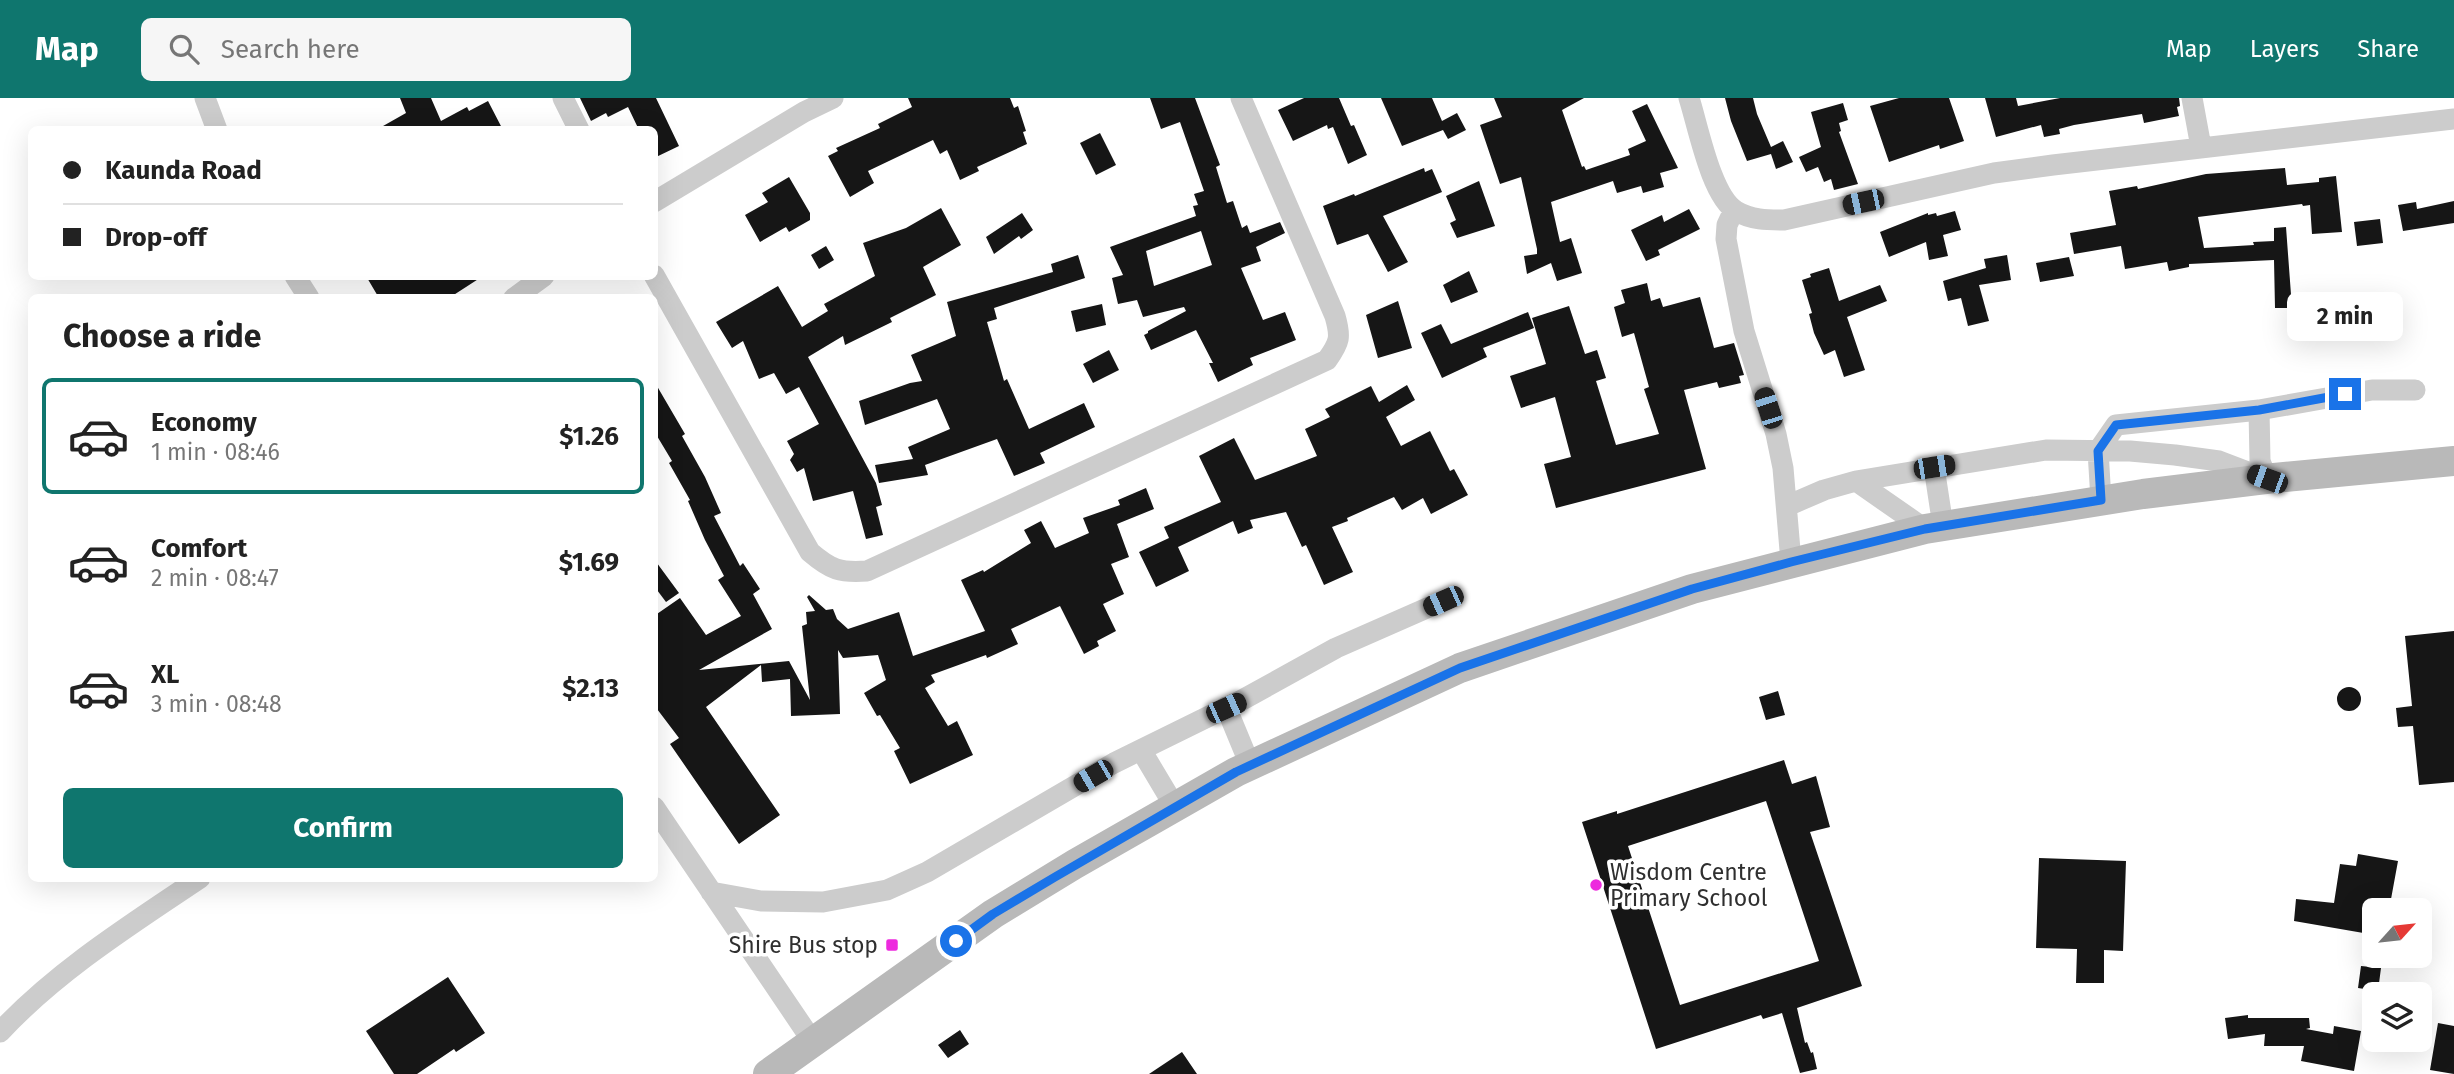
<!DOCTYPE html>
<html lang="en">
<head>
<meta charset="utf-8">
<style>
  :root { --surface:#fff; --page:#f6f6f6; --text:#222; --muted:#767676; --line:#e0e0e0; --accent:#0f766e }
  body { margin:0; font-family:"Fira Sans",sans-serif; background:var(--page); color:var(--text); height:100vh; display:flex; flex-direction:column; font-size:26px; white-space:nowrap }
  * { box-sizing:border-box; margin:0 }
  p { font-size:23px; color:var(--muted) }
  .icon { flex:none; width:38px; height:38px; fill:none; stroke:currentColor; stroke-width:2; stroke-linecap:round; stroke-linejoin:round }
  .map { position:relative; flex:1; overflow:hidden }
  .side { position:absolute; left:28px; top:196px; width:630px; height:588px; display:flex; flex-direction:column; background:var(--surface); border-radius:10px; box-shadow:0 7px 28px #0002 }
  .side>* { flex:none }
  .hud { position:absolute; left:28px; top:28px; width:630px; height:154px; border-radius:10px; box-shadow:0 7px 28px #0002; display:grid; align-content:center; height:154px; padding:0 35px; background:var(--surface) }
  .needle { width:46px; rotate:63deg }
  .tools { position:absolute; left:2362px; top:800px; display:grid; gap:14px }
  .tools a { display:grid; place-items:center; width:70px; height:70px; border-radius:10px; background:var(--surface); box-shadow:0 7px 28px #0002; font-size:35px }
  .end { position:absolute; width:32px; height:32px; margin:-16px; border:9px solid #1a73e8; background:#fff; box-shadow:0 0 0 4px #fff }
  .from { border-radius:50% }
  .bubble { position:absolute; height:49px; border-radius:10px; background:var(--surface); box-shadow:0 7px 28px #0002; font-size:23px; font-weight:700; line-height:49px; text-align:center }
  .car { position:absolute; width:21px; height:42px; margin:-21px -10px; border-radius:9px; box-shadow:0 0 5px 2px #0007; background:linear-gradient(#222 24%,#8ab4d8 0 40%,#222 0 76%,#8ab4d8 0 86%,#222 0) }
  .hud b { display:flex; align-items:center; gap:24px; height:66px; font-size:26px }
  .hud b+b { border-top:2px solid var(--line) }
  .hud i { width:18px; height:18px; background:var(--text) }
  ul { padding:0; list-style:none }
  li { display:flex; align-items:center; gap:21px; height:116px; margin:0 14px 10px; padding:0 21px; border:4px solid transparent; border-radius:10px }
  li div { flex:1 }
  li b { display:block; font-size:26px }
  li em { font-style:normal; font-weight:700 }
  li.active { border-color:var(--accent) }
  li>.icon { width:63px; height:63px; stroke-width:1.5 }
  h2 { padding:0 35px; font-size:32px; line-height:84px }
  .button { display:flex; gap:14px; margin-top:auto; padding:14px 35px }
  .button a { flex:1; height:80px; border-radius:10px; background:var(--accent); color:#fff; font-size:28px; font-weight:700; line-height:80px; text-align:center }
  header { display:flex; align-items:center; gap:42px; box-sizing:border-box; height:98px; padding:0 35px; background:var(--accent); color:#fff }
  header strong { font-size:33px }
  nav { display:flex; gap:38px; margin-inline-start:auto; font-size:24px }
  .search { width:490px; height:63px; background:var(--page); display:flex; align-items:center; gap:18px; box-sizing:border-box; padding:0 24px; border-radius:10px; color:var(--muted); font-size:26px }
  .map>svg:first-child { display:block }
  .building { fill:#161616; fill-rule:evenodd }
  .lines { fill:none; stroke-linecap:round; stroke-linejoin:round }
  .street { stroke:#ccc; stroke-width:21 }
  .secondary { stroke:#b9b9b9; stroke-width:30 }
  .route { stroke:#1a73e8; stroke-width:9 }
  .poi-dot { fill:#ed2ade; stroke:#fff; stroke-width:2.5 }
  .labels { text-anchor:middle; stroke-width:7; stroke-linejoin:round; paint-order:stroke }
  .poi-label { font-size:23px; fill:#2f2f2f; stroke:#fff; text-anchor:start }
</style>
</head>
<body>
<header>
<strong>Map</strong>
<div class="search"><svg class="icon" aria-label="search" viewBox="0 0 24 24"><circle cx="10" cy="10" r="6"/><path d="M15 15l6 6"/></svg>Search here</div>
<nav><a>Map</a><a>Layers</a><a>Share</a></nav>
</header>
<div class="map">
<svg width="2454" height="976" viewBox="0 0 2454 976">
  <rect width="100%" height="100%" fill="#fff"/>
  <path class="building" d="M400 0H431L441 23 467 9 469 13 488 3 503 32H376L406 15Z
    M580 0H656L679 48 654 60V32H639L628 9 608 19 606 15 591 23Z
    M908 0H1010L1014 10 1018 8 1026 33 1023 34 1027 46 977 69 979 73 960 82 947 52 940 56 933 42 868 73 874 85 850 99 828 58 838 53 836 50 880 30 878 26 912 9Z
    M1150 0H1195L1220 67 1216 69 1227 105 1233 103 1242 130 1247 127 1250 135 1280 124 1285 135 1256 149 1261 163 1241 170 1263 222 1285 214 1296 242 1250 260 1253 267 1218 284 1209 265H1213L1196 232 1151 252 1144 237 1148 235V233L1186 213 1184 209 1143 219 1137 202 1118 206 1112 180 1123 177 1110 149 1196 118 1193 108 1198 107 1194 96 1204 93 1180 24 1161 31ZM1201 133 1212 167 1154 188 1146 153Z
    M1304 0H1339L1351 28 1354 27 1367 57 1348 66 1333 29 1328 31 1327 27 1293 43 1278 12Z
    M1381 0H1432L1442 23 1457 15 1466 32 1448 41 1443 32 1402 48Z
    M1494 0H1584L1562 12 1582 69 1584 68 1586 72 1630 57 1628 51 1646 43 1632 13 1647 6 1678 70 1660 75 1664 89 1643 95 1641 88 1617 95 1613 83 1551 104 1560 144 1571 140 1582 175 1557 183 1551 165 1527 176 1524 158 1537 156V151L1521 79 1500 86 1480 27 1502 19Z
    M1725 0H1753L1757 16 1771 49 1783 43 1793 64 1776 71 1771 56 1747 63 1731 23Z
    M1899 0H1949L1964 43 1940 51 1939 47 1889 64 1870 8Z
    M1985 0H2016L2018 8 2060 0H2179L2180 8 2177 9 2179 18 2144 25 2142 16 2074 27 2059 31 2060 36 2044 39 2041 27 1996 39Z
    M1843 5 1848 22 1839 25 1841 33 1839 34 1858 86 1834 92 1831 81 1824 84 1818 69 1806 74 1799 59 1821 49 1811 14Z
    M1100 35 1116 67 1096 77 1080 45Z
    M1424 70 1425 74 1432 71 1442 94 1383 118 1408 164 1388 174 1368 136 1337 147 1323 108 1354 96 1355 98Z
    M2285 70 2287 87 2319 84V80L2336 78 2342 134 2312 136 2310 107 2303 108 2302 106 2198 119 2204 150 2254 147 2253 144 2274 143V130L2286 129 2292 210H2275L2274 162 2189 166V169L2169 173 2167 164 2125 171 2121 148 2074 156 2070 135 2116 127 2109 93 2137 88 2138 91 2206 76Z
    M789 79 810 115V122L789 134 786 129 760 144 745 117 768 104 762 95Z
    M1479 83 1495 128 1457 140 1450 125 1456 122 1446 98Z
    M2454 103V125L2403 133 2398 107 2416 104 2417 111Z
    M941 110 961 147 923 169 936 197 890 220 892 224 845 247 843 238 808 259 876 385 882 407 876 409 883 437 866 441 853 393 813 403 804 370 797 374 790 362 794 356 787 343 819 326 799 289 786 296 774 275 759 281 743 243 732 250 716 224 778 188 802 229 828 213 824 206 875 178 863 145 906 130Z
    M1689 111 1700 131 1658 152 1660 157 1646 163 1631 132 1662 117 1664 124Z
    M1955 113 1961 132 1943 137 1948 158 1929 162 1926 144 1889 159 1880 134 1928 115V117L1936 115 1937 118Z
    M1022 115 1033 132 1021 141 1019 138 994 156 986 139Z
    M2380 121 2383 145 2357 148 2354 124Z
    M826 148 834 162 819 171 811 157Z
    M1078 157 1085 180 994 210 997 221 987 224 1004 283 1007 281 1029 331 1084 305 1095 329 1040 355 1045 365 1014 378 997 341 925 367 928 377 879 385 875 367 913 361 908 349 950 331 937 301 865 327 859 303 910 285 922 283 911 257 956 238 947 204 1053 174 1051 166Z
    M2007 157 2011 182 1979 187 1989 223 1968 228 1961 200 1948 203 1943 183 1986 170 1984 161Z
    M2069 159 2074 178 2040 184 2036 165Z
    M1829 170 1839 203 1880 187 1887 203 1847 219 1865 272 1844 279 1835 252 1824 257 1814 235 1809 216 1812 215 1802 182 1811 179 1810 176Z
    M1469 173 1478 194 1451 205 1443 187Z
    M366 178H483L449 200H379Z
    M1647 185 1651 203 1660 200 1663 209 1700 199 1714 250 1734 245 1744 277 1739 278 1741 285 1719 290 1717 284 1684 292 1706 371 1556 410 1544 366 1571 359 1555 299 1521 310 1510 278 1546 266 1532 220 1569 208 1585 256 1597 252 1606 280 1596 283 1616 347 1659 336 1644 291 1649 289 1634 235 1622 239 1614 209 1625 205 1621 192Z
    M1398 203 1412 250 1378 260 1366 217Z
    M1102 206 1106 227 1076 234 1071 213Z
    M1528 214 1534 230 1483 250 1487 259 1442 280 1421 235 1441 226 1451 246Z
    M1109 252 1119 272 1093 285 1083 266Z
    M654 283 685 336 682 338 705 379 721 415 714 418 740 468 743 465 760 491 753 496 772 531 699 572 789 563 810 602 802 528 807 526 806 514 815 513 807 499 809 497 826 512 833 511 837 521 848 531 899 514 913 558 985 533 961 482 983 472 984 474 1031 445 1024 432 1041 423 1055 450 1089 435 1083 420 1120 407 1118 402 1146 390 1154 411 1117 426 1129 459 1111 466 1124 496 1103 506 1116 533 1097 543 1099 548 1084 556 1060 508 1011 531 1018 546 987 560 986 557 931 577 935 584 925 590 948 628 957 623 973 657 910 686 894 653 900 650 880 617 877 618 864 595 886 582 878 557 843 560 838 552 840 616 791 618 790 581 762 584 761 567 706 609 780 717 739 746 670 646 679 640 654 607V518L680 500 706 537 741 518 718 482 724 478 705 442 688 403 690 402 669 365 672 363 654 333Z
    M1407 287 1415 302 1386 319 1401 348 1430 333 1450 373 1454 371 1468 397 1431 416 1423 400 1402 412 1394 399 1347 420 1348 423 1332 429 1353 474 1324 487 1306 447 1302 449 1286 414 1250 422 1253 430 1238 436 1233 423 1178 449 1189 473 1156 489 1139 454 1169 440 1164 429 1221 404 1199 358 1234 340 1255 382 1317 358 1305 331 1330 319 1325 311 1371 288 1379 304Z
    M654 461 679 495 666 504 654 488Z
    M2454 533V684L2419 687 2413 628 2398 629 2396 610 2412 608 2405 538Z
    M2337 601a12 12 0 1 1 24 0a12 12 0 1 1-24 0Z
    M1778 593 1785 617 1766 622 1759 599Z
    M1784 662 1792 686 1816 678 1830 729 1810 734 1862 888 1797 910 1805 945 1807 944 1811 955 1813 954 1817 971 1800 975 1782 915 1763 921 1761 917 1656 951 1582 724 1617 713V716ZM1766 703 1819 863 1680 907 1628 748Z
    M2358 756 2398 763 2389 812H2375V837L2294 823 2296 801 2334 805 2340 766 2356 768Z
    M2039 760 2126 763 2123 853 2104 852V885H2076L2077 851 2036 850Z
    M2361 868 2381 870 2378 893 2358 890Z
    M448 879 485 935 456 954 454 951 417 976H394L366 933Z
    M2248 917V920H2309L2310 930 2306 931 2333 936 2334 928 2361 933 2354 973 2301 963 2304 948H2264L2265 936 2228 941 2225 920Z
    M2438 925 2454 928V976L2430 972Z
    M960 932 969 946 948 960 938 947Z
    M1182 954 1197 976H1149Z"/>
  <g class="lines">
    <path class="street" d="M205 0 217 32
      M563 0 579 32
      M1689 0C1698 28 1711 98 1736 113 1751 122 1767 122 1784 122L1994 75 2053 67 2454 21
      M2192 0 2201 49
      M654 104 804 14 833 0
      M1734 112 1727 127 1726 141 1744 233 1776 336 1783 370 1791 464
      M654 177 810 454C831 472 840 475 867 473L1327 262C1340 244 1341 239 1335 218L1241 0
      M295 178 309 200
      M514 200 544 178
      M2259 312 2260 363 2267 381
      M1934 369 1943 428
      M1856 383 1925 431
      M2101 402 2098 353 2116 327 2259 312 2372 292H2415
      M1787 408 1824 392 1856 383 2046 352 2130 353 2175 357 2219 363 2261 379
      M1226 609 1250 667
      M1141 652 1175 709
      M654 709 813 944
      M711 794 761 803 823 804 887 792 927 774 1114 665 1242 602 1336 550 1443 503
      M0 934C57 873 130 827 200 780"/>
    <path class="secondary" d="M768 976 993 816 1075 766 1236 674 1460 570 1692 491 1925 431 2143 396 2274 380 2454 363"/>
  </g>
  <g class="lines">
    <path class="route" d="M956 843 993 816 1055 779 1236 674 1460 570 1692 491 1791 464 1925 431 2101 402 2098 353 2116 327 2259 312 2345 296"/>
  </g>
  <g class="poi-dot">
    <circle cx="1596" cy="787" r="7"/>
    <rect x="885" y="840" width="14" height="14" rx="3.5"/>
  </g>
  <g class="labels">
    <g class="poi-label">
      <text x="1610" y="782">Wisdom Centre<tspan x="1610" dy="26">Primary School</tspan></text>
      <text x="878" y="855" text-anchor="end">Shire Bus stop</text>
    </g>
  </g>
</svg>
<div class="tools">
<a><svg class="needle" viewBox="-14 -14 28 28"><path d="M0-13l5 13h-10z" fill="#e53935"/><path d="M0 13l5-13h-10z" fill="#767676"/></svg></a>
<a><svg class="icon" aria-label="layers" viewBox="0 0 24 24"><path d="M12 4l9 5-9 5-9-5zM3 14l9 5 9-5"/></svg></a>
</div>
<i class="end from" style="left:956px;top:843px"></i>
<i class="end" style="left:2345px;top:296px"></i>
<div class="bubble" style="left:2287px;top:194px;width:116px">2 min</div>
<i class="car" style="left:1863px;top:104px;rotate:258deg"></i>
<i class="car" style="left:1768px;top:310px;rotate:342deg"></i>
<i class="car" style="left:1934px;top:369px;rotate:81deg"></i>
<i class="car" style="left:2267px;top:381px;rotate:290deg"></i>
<i class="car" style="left:1443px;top:503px;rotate:246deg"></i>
<i class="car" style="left:1226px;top:610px;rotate:66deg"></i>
<i class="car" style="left:1093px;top:678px;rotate:240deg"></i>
<div class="hud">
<b><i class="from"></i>Kaunda Road</b>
<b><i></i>Drop-off</b>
</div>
<section class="side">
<h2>Choose a ride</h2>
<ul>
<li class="active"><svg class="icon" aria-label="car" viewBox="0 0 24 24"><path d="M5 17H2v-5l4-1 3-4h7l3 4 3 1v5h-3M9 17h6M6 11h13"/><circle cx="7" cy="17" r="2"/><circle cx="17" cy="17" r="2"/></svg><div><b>Economy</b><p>1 min · 08:46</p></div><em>$1.26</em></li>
<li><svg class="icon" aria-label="car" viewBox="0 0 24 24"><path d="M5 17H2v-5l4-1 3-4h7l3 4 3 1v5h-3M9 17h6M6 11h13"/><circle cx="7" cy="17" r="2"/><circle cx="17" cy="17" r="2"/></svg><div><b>Comfort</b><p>2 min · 08:47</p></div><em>$1.69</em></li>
<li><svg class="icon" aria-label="car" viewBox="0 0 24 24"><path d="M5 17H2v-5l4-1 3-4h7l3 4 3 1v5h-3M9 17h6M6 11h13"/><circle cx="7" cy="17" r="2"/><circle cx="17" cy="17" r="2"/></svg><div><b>XL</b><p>3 min · 08:48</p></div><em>$2.13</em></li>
</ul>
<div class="button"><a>Confirm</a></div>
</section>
</div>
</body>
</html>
